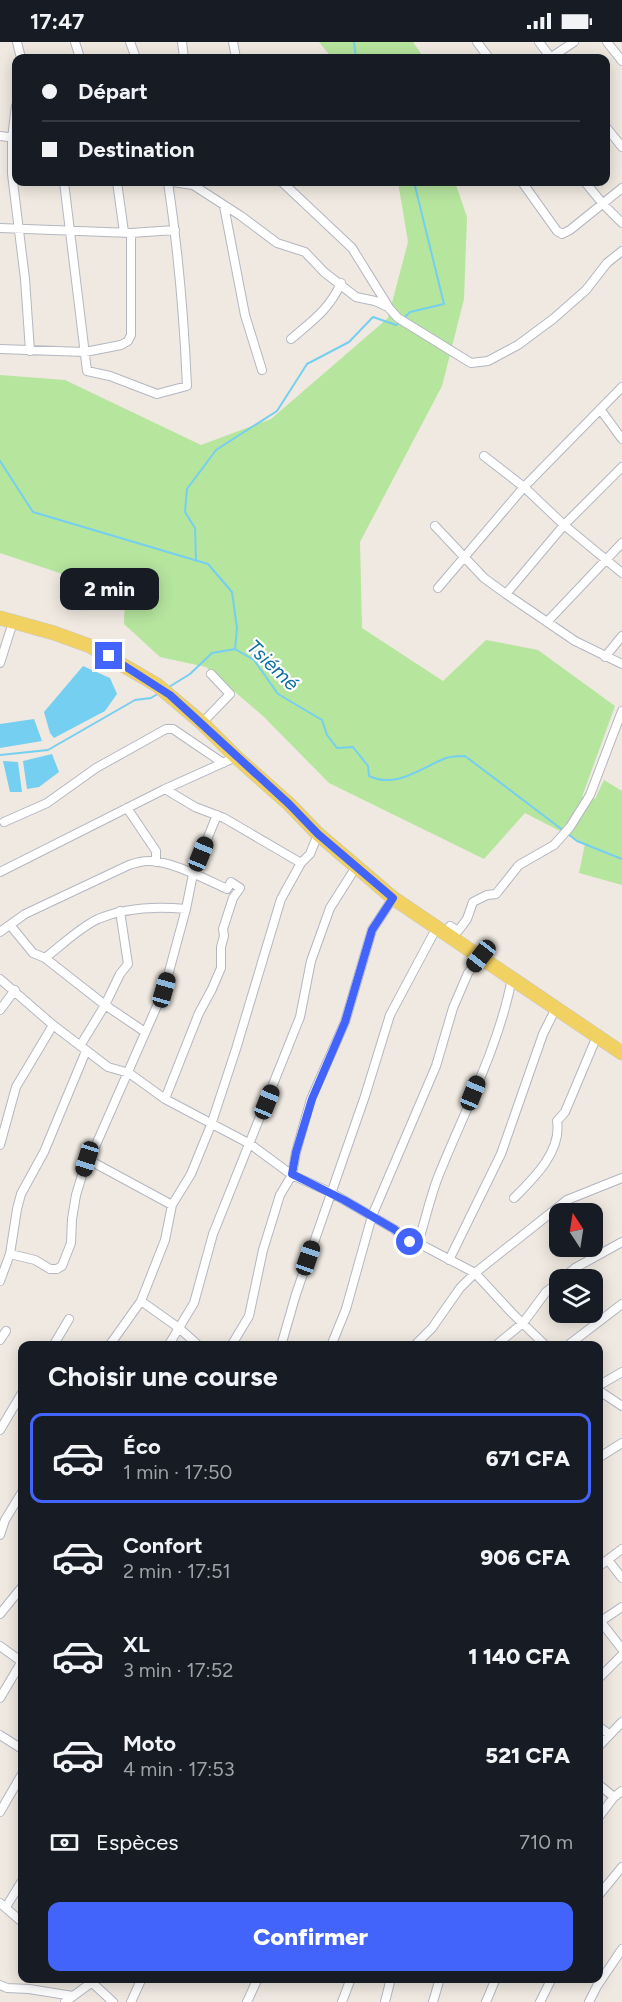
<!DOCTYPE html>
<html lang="fr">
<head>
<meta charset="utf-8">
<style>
  :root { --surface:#171b24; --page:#20242c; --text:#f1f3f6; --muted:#9ea1a6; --line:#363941; --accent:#4264fb }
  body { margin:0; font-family:Figtree,sans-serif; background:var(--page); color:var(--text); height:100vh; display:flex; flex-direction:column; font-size:22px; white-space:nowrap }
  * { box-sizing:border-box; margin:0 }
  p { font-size:20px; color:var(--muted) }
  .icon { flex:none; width:33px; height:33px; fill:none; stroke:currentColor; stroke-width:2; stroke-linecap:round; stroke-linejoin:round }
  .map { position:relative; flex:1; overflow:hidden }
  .sheet { position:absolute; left:18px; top:1299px; width:585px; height:642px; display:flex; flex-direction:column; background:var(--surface); border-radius:12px; box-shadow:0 3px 15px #0003 }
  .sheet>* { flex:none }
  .guide { position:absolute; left:12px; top:12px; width:598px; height:132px; border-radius:12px; box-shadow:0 3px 15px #0003; display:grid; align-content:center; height:132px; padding:0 30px; background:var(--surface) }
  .needle { width:39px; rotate:348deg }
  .fabs { position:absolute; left:549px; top:1161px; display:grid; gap:12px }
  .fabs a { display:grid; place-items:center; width:54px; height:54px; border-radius:12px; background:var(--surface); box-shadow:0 3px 15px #0003; font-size:30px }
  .end { position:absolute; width:27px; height:27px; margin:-14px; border:8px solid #4264fb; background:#fff; box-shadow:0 0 0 3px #fff }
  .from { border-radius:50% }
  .bubble { position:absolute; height:42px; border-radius:12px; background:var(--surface); box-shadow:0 3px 15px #0003; font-size:20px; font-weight:800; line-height:42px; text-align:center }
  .car { position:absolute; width:18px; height:36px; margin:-18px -9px; border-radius:8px; box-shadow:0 0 4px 2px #0007; background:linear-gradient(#222 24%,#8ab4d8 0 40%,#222 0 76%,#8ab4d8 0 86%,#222 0) }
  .guide b { display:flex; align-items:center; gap:21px; height:57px; font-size:22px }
  .guide b+b { border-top:2px solid var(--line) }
  .guide i { width:15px; height:15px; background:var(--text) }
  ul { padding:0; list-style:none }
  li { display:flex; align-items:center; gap:18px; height:90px; margin:0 12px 9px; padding:0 18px; border:3px solid transparent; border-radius:12px }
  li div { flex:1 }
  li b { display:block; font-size:22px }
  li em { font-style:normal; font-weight:800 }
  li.active { border-color:var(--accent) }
  li>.icon { width:54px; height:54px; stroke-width:1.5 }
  h2 { padding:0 30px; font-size:27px; line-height:72px }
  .pay { display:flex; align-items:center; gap:15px; height:66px; padding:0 30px; font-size:22px }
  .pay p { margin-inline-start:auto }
  .primary-button { display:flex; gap:12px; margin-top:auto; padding:12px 30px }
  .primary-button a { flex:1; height:69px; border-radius:12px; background:var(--accent); color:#fff; font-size:24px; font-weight:800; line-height:69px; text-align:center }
  .status { display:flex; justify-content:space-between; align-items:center; height:42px; padding:0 30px; background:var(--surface); direction:ltr }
  .status svg { height:16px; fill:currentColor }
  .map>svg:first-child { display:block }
  .green { fill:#b6e59e }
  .water { fill:#75cff0 }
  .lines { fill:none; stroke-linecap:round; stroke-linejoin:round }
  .stream { stroke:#75cff0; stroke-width:2 }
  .minor-casing { stroke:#b4b7c1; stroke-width:10 }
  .primary-casing { stroke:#c9c9c9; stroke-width:15 }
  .minor { stroke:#fff; stroke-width:8 }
  .primary { stroke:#f2d163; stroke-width:14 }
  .route { stroke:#4264fb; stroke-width:8 }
  .labels { text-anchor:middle; stroke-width:4.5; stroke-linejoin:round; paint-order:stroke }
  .water-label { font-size:20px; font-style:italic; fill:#0d6fa3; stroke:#fff }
</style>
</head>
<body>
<div class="status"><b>17:47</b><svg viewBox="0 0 49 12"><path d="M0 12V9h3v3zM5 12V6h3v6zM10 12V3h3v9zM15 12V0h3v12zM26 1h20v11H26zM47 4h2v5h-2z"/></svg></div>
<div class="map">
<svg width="622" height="1960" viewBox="0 0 622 1960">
  <rect width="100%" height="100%" fill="#efe9e1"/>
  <path class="green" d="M319 0H413L424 16H332Z
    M398 140H455L467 175 464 257 442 344 360 500 362 586 443 639 486 598 538 608 615 664 582 755 595 757 604 738 622 749V843L579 831 585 802 525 771 484 817 329 741 263 674 206 625 160 615 124 582 125 553 0 511V333L65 338 201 403 271 377 388 276 408 200Z"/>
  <path class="water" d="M83 624 110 636 117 652 105 669 54 696 50 691 44 670Z
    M34 677 42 699 0 706V682Z
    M52 712 59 730 39 745 27 747 23 719Z
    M3 719 18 720 22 750H10Z"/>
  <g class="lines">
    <path class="stream" d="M354 0 356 16
      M403 277 410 270 444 262 414 140
      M0 419 33 470 208 522 232 550 237 586 235 607 254 618 278 652 322 678 327 693 337 706 353 705 368 724 369 734C397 747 420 726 446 716 452 714 459 714 465 714L564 789
      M196 519 195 486 185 470 187 447 216 408 277 369 307 322 349 300 373 275 396 283 399 281
      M169 645 190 632 212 611 235 607
      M0 713 48 708 135 658 151 656 159 651
      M568 792 577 799 622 817"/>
    <defs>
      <path id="minor" d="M17 0 21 16
        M75 0 80 16
        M130 0 136 16
        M182 0 184 16
        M233 0 236 16
        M477 0 489 16
        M539 0 551 16
        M607 0 622 19
        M550 16 574 0
        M16 64 12 96V132L25 237 30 309
        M606 85 622 105
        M0 94 16 96
        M64 140 87 329 110 334 157 352 187 344C184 276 178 207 168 140
        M117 140 124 190
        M173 140 193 143 241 174 277 201 305 210 324 230 356 255 375 259 388 265 398 276 471 321 488 319 518 303 553 277 586 248 607 221 622 209
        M282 140 352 206 388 264
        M522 140 557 189 562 192 570 188 622 146
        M585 140 603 162 622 181
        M224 164 245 273 262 328
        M0 186 131 191 175 188
        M291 297C312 279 329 268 341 241
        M0 307 85 310 121 303 128 299 131 293V191
        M600 367 622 397
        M484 414 524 445 564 483 622 531
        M435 484 484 536 506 552 575 599 622 622
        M438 546 524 445 622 345
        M506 552 564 483 622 425
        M547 580 622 501
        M605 615 622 594
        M0 621 13 580
        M202 681 230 652 211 632
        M165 747 195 765 224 776 301 821
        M127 766 156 809V820
        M4 780 47 761 96 726 166 687H173L223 721
        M0 830 165 747 236 715
        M10 883 33 911 45 916 105 963 145 990
        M0 890 25 872 129 823C135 821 141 819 148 819 170 818 207 838 227 847L231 840 240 846 233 856 223 887 224 894 221 905V926L212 947 199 971 165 1057
        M446 890 450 884 458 889 467 877 473 860 487 853 496 852 519 823 554 803 570 785 590 753 622 669
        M45 916C62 903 79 886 98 877 126 865 156 864 186 867
        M0 937 53 983 108 1025 129 1031 165 1057 250 1102 292 1133 330 1150 394 1187 410 1200 418 1201 475 1231 512 1271 546 1304
        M0 968 15 948
        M80 1004 105 963 120 932 128 922 120 869
        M0 1103 16 1045 53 983
        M87 1117 172 1163
        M514 1156C534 1136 562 1109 557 1079L565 1070 597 994
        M418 1201C425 1179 430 1156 438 1135 464 1070 499 1005 512 936
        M10 1212 35 1218 50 1227H57L62 1224 71 1201 72 1177 76 1153 87 1117 93 1113 95 1105 164 948 186 867 193 832 217 773
        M449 1218 501 1112 543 992 556 966
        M561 1238 575 1226 622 1200
        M0 1239 10 1212 17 1167 21 1152 44 1110 86 1009
        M141 1259 179 1286 199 1304
        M0 1298 6 1289
        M53 1304 69 1277
        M109 1304 141 1259 165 1198 172 1163 191 1132 211 1083 236 1007 281 857 301 821 310 812 318 792
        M168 1304 194 1261 213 1192 300 975 311 919 330 866 356 825
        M231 1304 249 1274 263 1208 280 1153 292 1133 296 1110 311 1057 345 980 372 888 393 856
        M281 1304 296 1252 365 1054 390 973 437 885
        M331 1304 346 1267 372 1174 436 1024 453 966 468 931 481 914
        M414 1304 432 1286 460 1246 475 1231 567 1158 622 1136
        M495 1304 523 1281 546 1250 560 1239
        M567 1304 622 1262
        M598 1344 622 1330
        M598 1348 622 1364
        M0 1388 22 1351
        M598 1416 622 1401
        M0 1493 5 1478 22 1450
        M608 1518 622 1536
        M598 1525 622 1507
        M0 1572 22 1545
        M601 1580 622 1607
        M598 1581 622 1565
        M0 1604 22 1620
        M598 1637 622 1613
        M0 1656 22 1619
        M598 1684 609 1692
        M0 1693 22 1707
        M598 1705 622 1680
        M598 1742 614 1755
        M0 1770 22 1732
        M598 1776 614 1755 622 1749
        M598 1854 622 1825
        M0 1861 22 1880
        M6 1865 22 1839
        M87 1936 113 1960
        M0 1943 7 1946 29 1947 73 1954
        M65 1960 91 1941
        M131 1960 142 1936
        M247 1960 258 1936
        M342 1960 351 1936
        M385 1960 391 1936
        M433 1960 440 1936
        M486 1960 496 1936
        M540 1960 552 1936
        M589 1960 597 1944 622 1907"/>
      <path id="primary" d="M0 576 54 591 90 604 157 643 202 681 236 715 289 762 318 792 393 856 622 1011"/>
    </defs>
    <use href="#minor" class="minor-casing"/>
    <use href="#primary" class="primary-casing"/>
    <use href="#minor" class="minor"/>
    <use href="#primary" class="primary"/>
  </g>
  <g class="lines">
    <path class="route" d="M109 614 170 653 289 762 318 792 393 856 372 888 345 980 312 1057 296 1110 292 1132 344 1158 394 1187 410 1200"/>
  </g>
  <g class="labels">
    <g class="water-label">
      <text transform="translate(273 623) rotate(44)" y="7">Tsiémé</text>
    </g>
  </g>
</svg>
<div class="fabs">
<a><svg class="needle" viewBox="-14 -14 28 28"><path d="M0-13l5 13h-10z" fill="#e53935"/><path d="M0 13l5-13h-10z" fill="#9ea1a6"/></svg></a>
<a><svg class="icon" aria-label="layers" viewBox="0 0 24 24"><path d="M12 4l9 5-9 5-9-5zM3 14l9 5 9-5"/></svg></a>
</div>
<i class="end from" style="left:410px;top:1200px"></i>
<i class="end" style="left:109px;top:614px"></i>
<div class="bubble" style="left:60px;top:526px;width:99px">2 min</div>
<i class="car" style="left:201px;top:812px;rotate:22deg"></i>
<i class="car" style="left:481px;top:914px;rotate:218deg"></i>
<i class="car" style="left:164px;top:948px;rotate:16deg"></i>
<i class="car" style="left:473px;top:1051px;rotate:22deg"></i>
<i class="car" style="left:267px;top:1060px;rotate:22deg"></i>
<i class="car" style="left:87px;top:1117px;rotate:197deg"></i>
<i class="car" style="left:308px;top:1216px;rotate:19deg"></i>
<div class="guide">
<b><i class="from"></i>Départ</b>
<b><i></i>Destination</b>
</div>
<section class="sheet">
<h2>Choisir une course</h2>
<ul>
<li class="active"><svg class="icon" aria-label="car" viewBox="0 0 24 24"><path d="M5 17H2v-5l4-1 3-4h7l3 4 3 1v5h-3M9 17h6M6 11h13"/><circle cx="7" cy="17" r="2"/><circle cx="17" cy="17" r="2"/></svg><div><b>Éco</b><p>1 min · 17:50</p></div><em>671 CFA</em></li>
<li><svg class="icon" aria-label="car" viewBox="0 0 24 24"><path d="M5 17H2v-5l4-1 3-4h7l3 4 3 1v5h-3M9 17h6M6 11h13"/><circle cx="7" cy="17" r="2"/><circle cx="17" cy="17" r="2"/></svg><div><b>Confort</b><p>2 min · 17:51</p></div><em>906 CFA</em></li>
<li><svg class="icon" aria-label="car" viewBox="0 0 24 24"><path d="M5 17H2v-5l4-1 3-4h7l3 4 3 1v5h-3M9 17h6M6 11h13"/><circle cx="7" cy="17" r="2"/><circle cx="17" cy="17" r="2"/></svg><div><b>XL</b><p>3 min · 17:52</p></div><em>1 140 CFA</em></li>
<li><svg class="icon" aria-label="car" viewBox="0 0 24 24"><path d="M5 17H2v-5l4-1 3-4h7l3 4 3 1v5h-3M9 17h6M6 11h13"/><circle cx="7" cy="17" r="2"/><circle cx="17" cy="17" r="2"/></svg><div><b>Moto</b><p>4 min · 17:53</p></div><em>521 CFA</em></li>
</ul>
<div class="pay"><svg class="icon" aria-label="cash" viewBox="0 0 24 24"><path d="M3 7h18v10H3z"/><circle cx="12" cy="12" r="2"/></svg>Espèces<p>710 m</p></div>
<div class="primary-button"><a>Confirmer</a></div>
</section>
</div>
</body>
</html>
